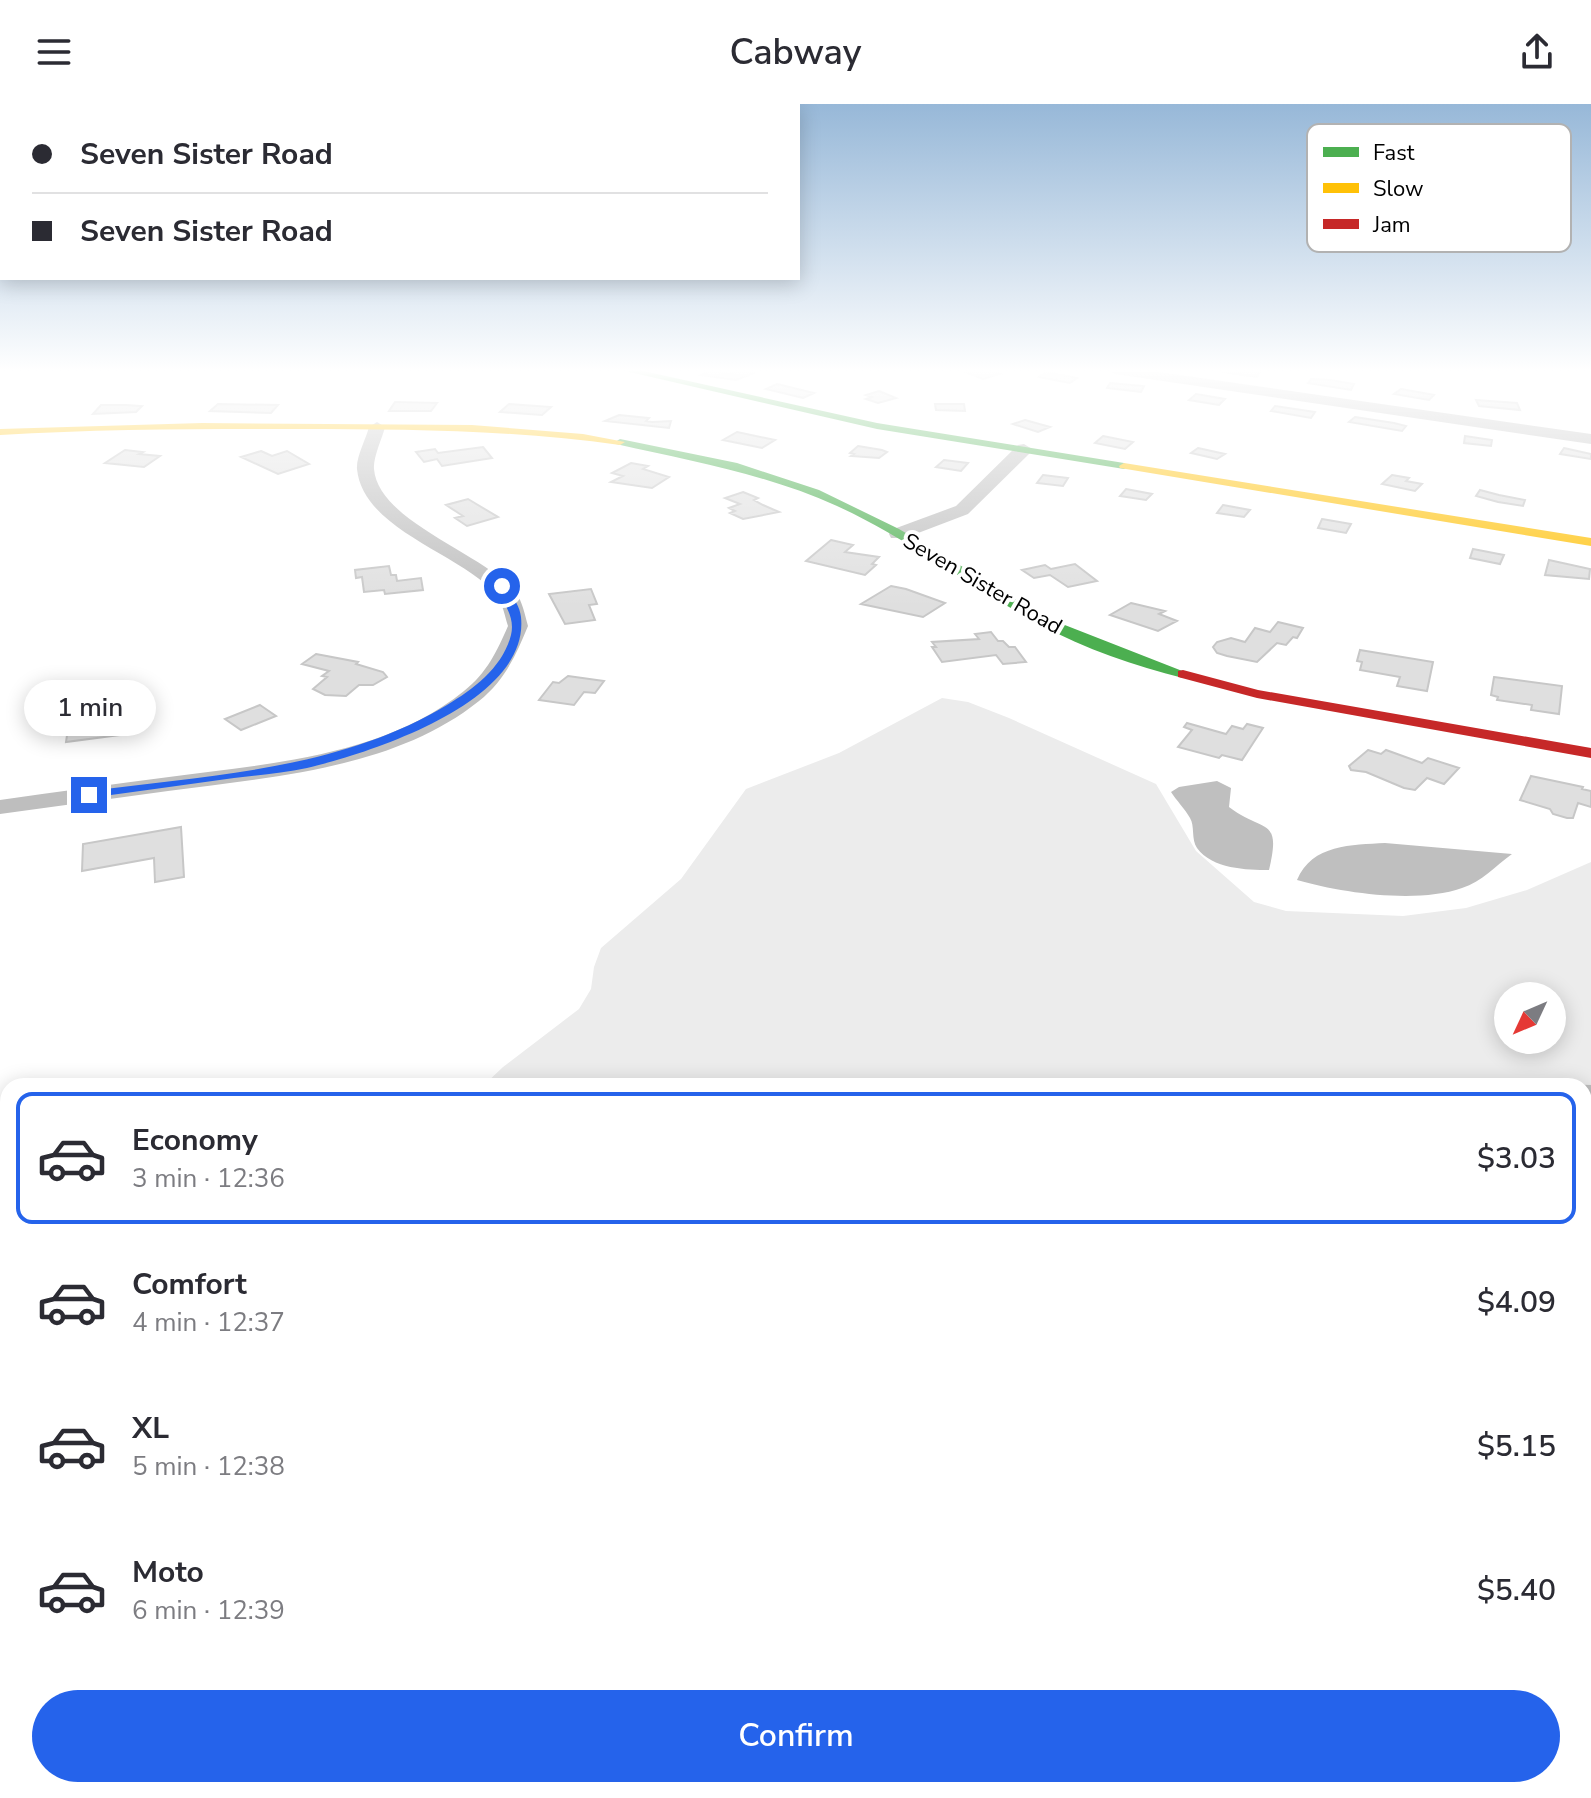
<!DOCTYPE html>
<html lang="en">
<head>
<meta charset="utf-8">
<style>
  :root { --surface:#fff; --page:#f7f7f7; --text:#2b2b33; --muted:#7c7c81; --line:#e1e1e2; --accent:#2563eb }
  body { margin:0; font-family:"Nunito Sans",sans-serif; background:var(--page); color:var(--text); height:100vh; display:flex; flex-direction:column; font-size:30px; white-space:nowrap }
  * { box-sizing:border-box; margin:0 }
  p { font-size:26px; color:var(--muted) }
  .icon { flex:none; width:44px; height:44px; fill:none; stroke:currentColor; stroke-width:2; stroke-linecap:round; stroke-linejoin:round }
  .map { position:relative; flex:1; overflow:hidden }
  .drawer { position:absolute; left:0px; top:974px; width:1592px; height:720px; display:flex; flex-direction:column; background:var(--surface); border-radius:24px 24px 0 0; box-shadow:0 4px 20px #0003 }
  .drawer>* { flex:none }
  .banner { position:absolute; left:0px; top:0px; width:800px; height:176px; box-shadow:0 4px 20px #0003; display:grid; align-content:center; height:176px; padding:0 32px; background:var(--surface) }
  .needle { width:52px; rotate:226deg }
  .fabs { position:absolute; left:1494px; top:878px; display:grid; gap:16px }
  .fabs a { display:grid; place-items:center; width:72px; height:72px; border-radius:50%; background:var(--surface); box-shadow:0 4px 20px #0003; font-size:40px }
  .end { position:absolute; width:36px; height:36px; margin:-18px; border:10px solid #2563eb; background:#fff; box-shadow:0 0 0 4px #fff }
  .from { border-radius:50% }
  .bubble { position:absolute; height:56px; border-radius:28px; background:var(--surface); box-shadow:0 4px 20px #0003; font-size:26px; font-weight:600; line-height:56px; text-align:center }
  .banner b { display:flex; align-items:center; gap:28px; height:76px; font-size:30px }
  .banner b+b { border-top:2px solid var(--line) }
  .banner i { width:20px; height:20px; background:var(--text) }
  ul { padding:14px 0 0; list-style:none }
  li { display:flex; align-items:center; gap:24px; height:132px; margin:0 16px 12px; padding:0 16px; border:4px solid transparent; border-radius:16px }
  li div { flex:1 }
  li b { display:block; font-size:30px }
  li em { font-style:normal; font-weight:600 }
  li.current { border-color:var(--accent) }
  li>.icon { width:72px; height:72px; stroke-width:1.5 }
  .action { display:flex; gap:16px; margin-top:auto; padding:16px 32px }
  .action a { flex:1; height:92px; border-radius:48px; background:var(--accent); color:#fff; font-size:32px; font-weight:600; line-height:92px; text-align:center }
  header { display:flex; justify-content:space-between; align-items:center; height:104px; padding:0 32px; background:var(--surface); font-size:36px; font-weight:600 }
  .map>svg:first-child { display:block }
  .green { fill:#ececec; fill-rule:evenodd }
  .water { fill:#bfbfbf }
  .building { fill:#dfdfdf; stroke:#c7c7c7; stroke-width:2 }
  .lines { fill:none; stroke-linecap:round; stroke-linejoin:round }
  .street { fill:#bebebe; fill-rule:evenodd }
  .fast { fill:#4caf50; fill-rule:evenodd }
  .slow { fill:#ffc107; fill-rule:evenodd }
  .jam { fill:#c62828; fill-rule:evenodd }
  .route { fill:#2563eb }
  .labels { text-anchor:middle; stroke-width:8; stroke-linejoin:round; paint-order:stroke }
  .far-street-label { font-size:22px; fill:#000; stroke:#fff }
  .key { fill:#fff; stroke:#b2b2b2; stroke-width:2 }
  .key-label { font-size:22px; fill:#000 }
</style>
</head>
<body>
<header><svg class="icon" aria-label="menu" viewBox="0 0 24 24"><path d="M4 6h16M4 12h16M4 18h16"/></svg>Cabway<svg class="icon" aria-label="share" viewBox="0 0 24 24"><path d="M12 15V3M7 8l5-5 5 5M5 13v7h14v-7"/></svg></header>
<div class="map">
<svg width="1591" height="1694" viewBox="0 0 1591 1694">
  <rect width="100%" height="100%" fill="#fff"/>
  <path class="green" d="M942 594 968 598 1009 614 1156 680 1196 747 1254 798 1286 807 1403 812 1466 804 1527 786 1591 758V1694H0V1257L8 1258V1686H1584V982H483L503 963 579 905 591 885 594 863 601 844 681 775 746 685 839 649ZM1508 892H1552V936H1508Z"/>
  <path class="water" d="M1217 677 1231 684 1229 703C1263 729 1282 712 1269 766 1247 766 1212 765 1197 744 1191 735 1195 722 1190 714 1185 705 1176 696 1171 688L1179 683Z
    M1385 739 1512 750C1495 762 1482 778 1462 784 1417 800 1342 789 1297 776 1312 740 1352 741 1385 739Z
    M1559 980 1591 981V1214L1584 1215V982H1550Z
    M1584 1304 1591 1305V1526L1584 1525Z
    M8 1611V1686H521L517 1694H0V1615Z
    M1591 1648V1694H1278L1280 1686H1584V1652Z"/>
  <path class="building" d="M712 266 729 270 739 266 756 268 736 276 701 271Z
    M960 266H989L1000 270 983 275Z
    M1223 266H1250L1260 267 1257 273 1222 268Z
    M1046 268 1077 274 1070 279 1039 273Z
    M1311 275 1330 276 1354 280 1351 286 1308 279Z
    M1110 279 1144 282 1141 288 1107 284Z
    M777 280 814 289 803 294 766 285Z
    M1401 285 1434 291 1429 296 1394 290Z
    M879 287 896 294 878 299 866 295 872 293 866 291Z
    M1196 290 1225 295 1219 301 1189 296Z
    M1476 296 1517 299 1520 306 1479 302Z
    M395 298 437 299 431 307H389Z
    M218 300 278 301 271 309 210 307Z
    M509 300 551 303 542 311 500 308Z
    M935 300H964L965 307 936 306Z
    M101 301H125L142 302 136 308 93 310Z
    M1275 302 1315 308 1311 314 1271 307Z
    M619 311 649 314 646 317 652 318 671 317 669 324 605 317Z
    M1355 313 1394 319 1406 322 1402 327 1349 318Z
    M1025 316 1050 323 1038 328 1013 320Z
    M737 328 775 336 762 344 723 336Z
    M1103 332 1133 338 1125 345 1095 339Z
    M1465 332 1492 336 1491 342 1464 339Z
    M858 342 882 346 887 348 879 354 851 352 854 350 850 349Z
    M483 343 492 354 442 362 437 355 424 358 416 348 435 345 438 349Z
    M1198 344 1225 350 1217 355 1191 349Z
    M1564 344 1591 350V355L1560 350Z
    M125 346 143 348 139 350 160 352 144 363 105 359Z
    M261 347 272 352 287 347 309 360 278 370 241 353Z
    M944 356 968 359 961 367 936 363Z
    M631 359 648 362 643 365 669 373 652 384 611 378 623 372 612 369Z
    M1043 371 1068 374 1063 382 1037 379Z
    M1392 371 1409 374 1406 377 1422 380 1415 387 1382 380Z
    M1126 385 1152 390 1146 396 1120 392Z
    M1480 386 1499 391 1525 396 1523 402 1498 398 1476 392Z
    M743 388 758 394 754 396 763 401 779 408 743 415 730 409 735 407 729 404 740 400 725 394Z
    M468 395 498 413 467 422 455 414 463 412 446 401Z
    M1223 401 1250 406 1244 413 1217 409Z
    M1322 415 1351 420 1346 429 1318 424Z
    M831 436 853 441 845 448 879 453 872 460 876 461 865 471 806 457Z
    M1473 445 1504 451 1500 460 1470 454Z
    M1549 456 1590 465 1589 475 1545 471Z
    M1075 460 1097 477 1068 483 1050 471 1034 474 1022 466 1045 461 1051 465Z
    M389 462 391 471H396L397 477 421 474 423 486 385 490 384 486 364 488 362 473 356 474 355 466Z
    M891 482 906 485 945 499 923 513 861 500Z
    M591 485 597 500 589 501 595 516 565 520 549 490Z
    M1131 499 1165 507 1159 510 1177 517 1158 527 1110 511Z
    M1278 518 1303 524 1297 534 1293 533 1286 541 1277 539 1257 558 1227 552 1217 549 1213 543 1217 538 1231 534 1245 538 1255 524 1270 528Z
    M991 528 998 537H1003L1009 543H1015L1026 558 1003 560 996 551 942 558 932 543H936L932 538 979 535 975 530Z
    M1360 546 1433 558 1427 587 1397 582 1400 573 1360 566 1362 558 1357 557Z
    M316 550 358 558 356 560 383 568 387 573 373 581H359L346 592 325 591 313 585 327 573 322 572 329 567 302 560Z
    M568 572 604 577 595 589 584 588 574 601 539 596 553 578 559 579Z
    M1494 573 1562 582 1559 610 1531 606 1532 601 1497 596 1498 593 1491 591Z
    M260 601 276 612 241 626 225 615Z
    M88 609 87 615 121 611 119 631 66 638 70 611Z
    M1187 619 1226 630 1232 622 1243 625 1247 620 1263 624 1242 656 1222 651 1219 654 1178 643 1192 626 1184 623Z
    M1368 646 1381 650 1386 646 1422 659 1428 654 1459 664 1444 680 1427 674 1415 686 1404 684 1366 668 1351 666 1349 662Z
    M1531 672 1583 683 1582 685 1591 687V703L1578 699 1573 714H1567L1553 710 1550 705 1520 696Z
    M181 723 184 773 155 778 154 754 82 767 83 740Z"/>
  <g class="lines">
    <path class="street" d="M1108 266H1145L1591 330V340L1115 270Z
      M377 318 385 323C382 335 373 353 374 365 378 417 482 449 515 487 522 496 525 511 528 522 516 551 505 576 479 597 394 665 272 673 168 687 112 695 56 702 0 710V696C56 688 113 680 169 673 268 660 384 652 464 587 487 569 497 547 508 522 505 513 503 500 497 492 464 450 363 427 357 365 356 353 366 335 369 323Z
      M1024 340 1032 345 1030 349 968 410 905 434H891L889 430 891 426 956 402 1018 341Z"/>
    <path class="fast" d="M621 266H639L877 319 1124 359 1129 362 1124 365 877 325Z
      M620 335 737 359 819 386 899 425 1052 516 1190 570 1183 574C1135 562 1085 545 1041 521 972 484 909 435 837 402 766 370 692 357 616 340L615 338Z"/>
    <path class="slow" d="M202 319 472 321 583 330 625 338 620 341C513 326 406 325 298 325 199 325 99 325 0 331V325Z
      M1124 359 1591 434V442L1120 364 1119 362Z"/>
    <path class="jam" d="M1183 566 1258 586 1591 644V654L1257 594 1178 573V567Z"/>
  </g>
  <linearGradient id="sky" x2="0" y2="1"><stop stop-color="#97b8d8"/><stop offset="0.53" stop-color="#fff"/><stop offset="1" stop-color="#fff" stop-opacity="0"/></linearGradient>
  <rect width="1591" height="503" fill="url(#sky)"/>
  <path class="route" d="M498 480H505C511 490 520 502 521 513 530 598 370 649 307 664 283 669 258 671 234 674 186 681 138 687 89 694L84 691 89 687C211 671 339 666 447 601 474 585 503 563 511 531 516 510 500 498 498 480Z"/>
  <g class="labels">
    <g class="far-street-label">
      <text transform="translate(983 479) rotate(30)" y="8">Seven Sister Road</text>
    </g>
  </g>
  <rect x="1307" y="20" width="264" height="128" rx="12" class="key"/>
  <rect x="1323" y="43" width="36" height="10" fill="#4caf50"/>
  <rect x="1323" y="79" width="36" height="10" fill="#ffc107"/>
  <rect x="1323" y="115" width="36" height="10" fill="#c62828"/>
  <g class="key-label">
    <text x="1373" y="56">Fast</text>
    <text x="1373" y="92">Slow</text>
    <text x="1373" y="128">Jam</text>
  </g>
</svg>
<div class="fabs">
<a><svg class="needle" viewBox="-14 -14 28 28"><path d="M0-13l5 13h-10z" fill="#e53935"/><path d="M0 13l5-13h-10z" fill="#7c7c81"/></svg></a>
</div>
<i class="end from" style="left:502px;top:482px"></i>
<i class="end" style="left:89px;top:691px"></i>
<div class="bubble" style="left:24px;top:576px;width:132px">1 min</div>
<div class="banner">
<b><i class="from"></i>Seven Sister Road</b>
<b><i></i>Seven Sister Road</b>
</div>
<section class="drawer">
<ul>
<li class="current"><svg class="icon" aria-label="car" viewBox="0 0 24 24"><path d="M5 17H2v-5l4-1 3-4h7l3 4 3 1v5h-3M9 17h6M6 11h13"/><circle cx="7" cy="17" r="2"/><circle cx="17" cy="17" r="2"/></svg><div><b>Economy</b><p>3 min · 12:36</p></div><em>$3.03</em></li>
<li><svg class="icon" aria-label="car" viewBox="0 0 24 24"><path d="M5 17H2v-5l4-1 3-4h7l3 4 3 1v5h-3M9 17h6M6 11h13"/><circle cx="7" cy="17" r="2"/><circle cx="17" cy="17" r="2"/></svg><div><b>Comfort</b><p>4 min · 12:37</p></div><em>$4.09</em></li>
<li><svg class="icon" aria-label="car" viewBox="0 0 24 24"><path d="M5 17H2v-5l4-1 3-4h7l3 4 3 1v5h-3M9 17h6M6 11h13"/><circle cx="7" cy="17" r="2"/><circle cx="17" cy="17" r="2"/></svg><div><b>XL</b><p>5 min · 12:38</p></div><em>$5.15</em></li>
<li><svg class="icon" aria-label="car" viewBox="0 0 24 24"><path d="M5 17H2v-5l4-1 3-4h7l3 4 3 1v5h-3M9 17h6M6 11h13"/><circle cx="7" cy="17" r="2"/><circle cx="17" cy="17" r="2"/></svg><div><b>Moto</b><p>6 min · 12:39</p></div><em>$5.40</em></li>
</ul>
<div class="action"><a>Confirm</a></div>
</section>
</div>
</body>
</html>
